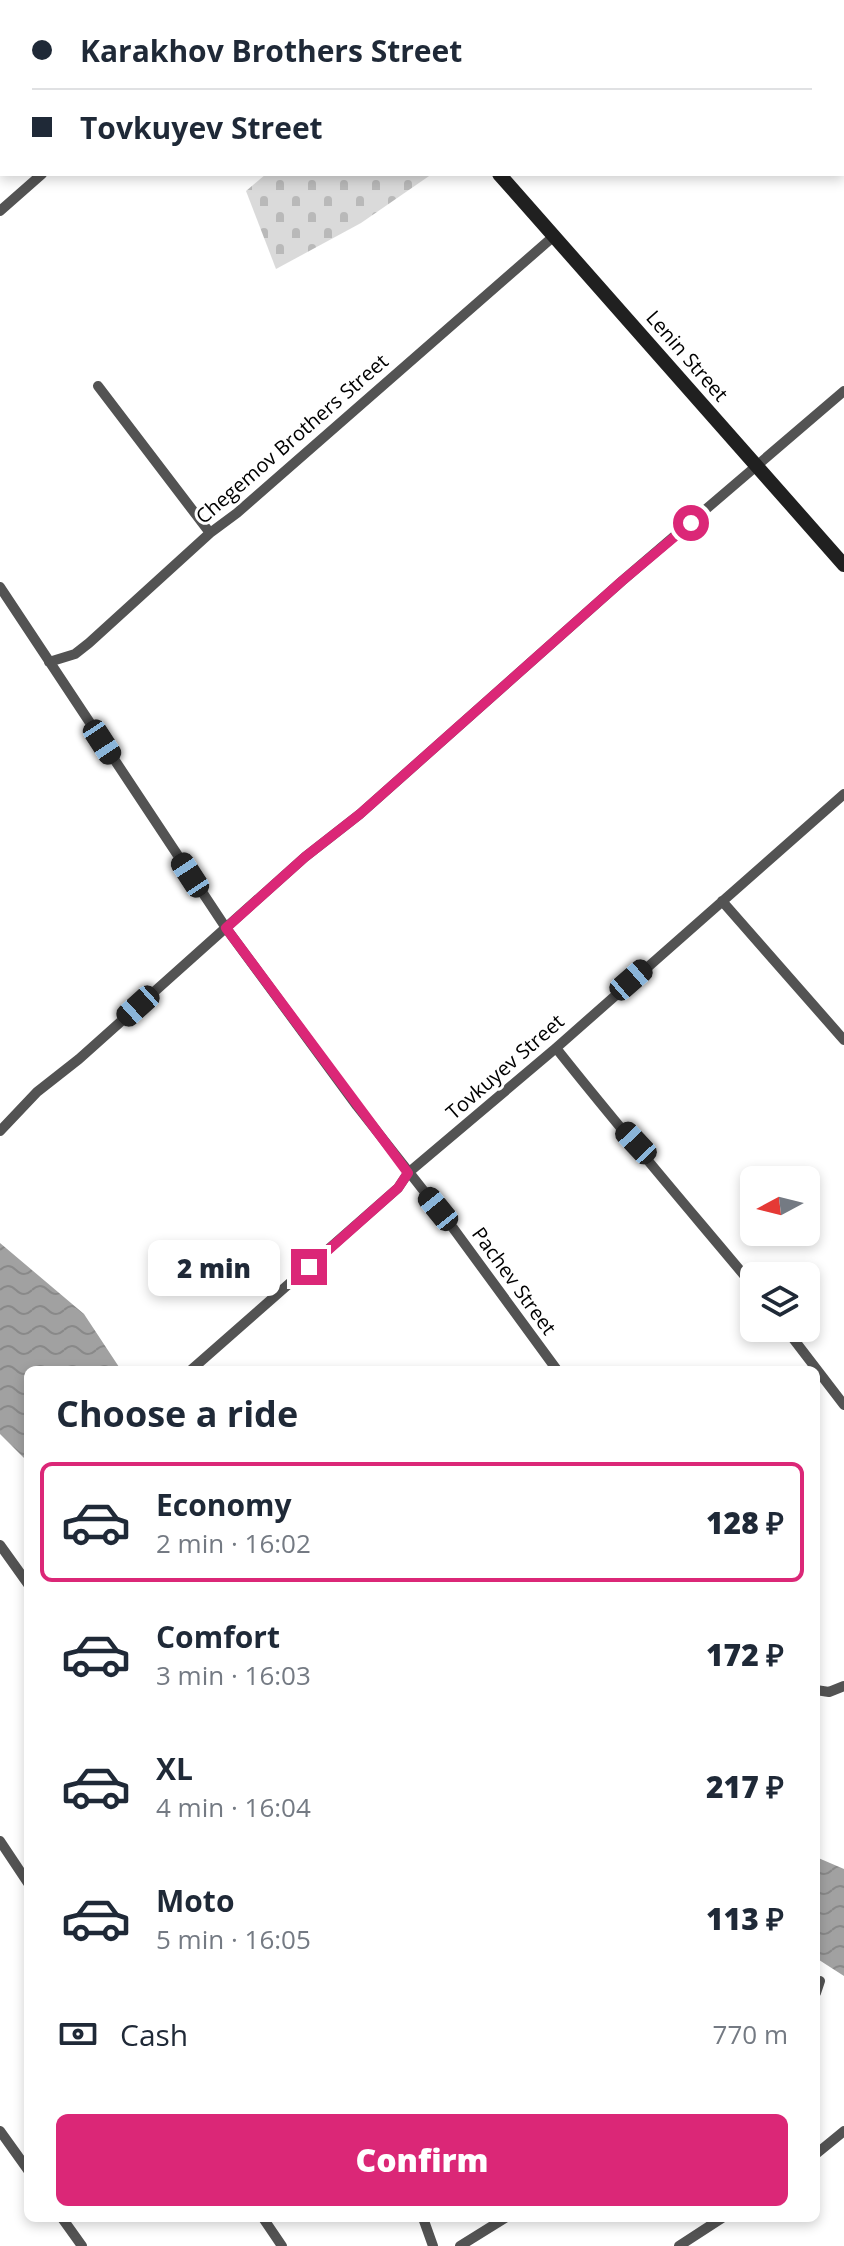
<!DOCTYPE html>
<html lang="en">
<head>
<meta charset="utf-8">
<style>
  :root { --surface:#fff; --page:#f2f2f3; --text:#1f2937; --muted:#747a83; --line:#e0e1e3; --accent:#db2777 }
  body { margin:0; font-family:"Open Sans",sans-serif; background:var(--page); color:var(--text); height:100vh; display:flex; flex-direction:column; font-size:30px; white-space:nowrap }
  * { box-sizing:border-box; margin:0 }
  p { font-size:26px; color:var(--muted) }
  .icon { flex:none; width:44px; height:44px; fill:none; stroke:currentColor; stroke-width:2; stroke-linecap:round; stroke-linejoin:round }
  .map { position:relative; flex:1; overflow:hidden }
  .details { position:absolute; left:24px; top:1366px; width:796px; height:856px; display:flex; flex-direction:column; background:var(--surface); border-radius:12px; box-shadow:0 4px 12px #0003 }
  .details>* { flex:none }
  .guide { position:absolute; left:0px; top:0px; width:844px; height:176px; box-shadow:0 4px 12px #0003; display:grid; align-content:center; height:176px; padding:0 32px; background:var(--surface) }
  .needle { width:52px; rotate:263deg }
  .tools { position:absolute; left:740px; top:1166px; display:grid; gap:16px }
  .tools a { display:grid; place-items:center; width:80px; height:80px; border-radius:12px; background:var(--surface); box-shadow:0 4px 12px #0003; font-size:40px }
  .end { position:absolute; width:36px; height:36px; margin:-18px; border:10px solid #db2777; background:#fff; box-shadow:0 0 0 4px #fff }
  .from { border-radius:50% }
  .bubble { position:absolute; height:56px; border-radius:12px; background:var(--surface); box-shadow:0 4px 12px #0003; font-size:26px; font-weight:800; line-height:56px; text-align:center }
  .car { position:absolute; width:24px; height:48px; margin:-24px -12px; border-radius:10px; box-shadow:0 0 6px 2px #0007; background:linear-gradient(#222 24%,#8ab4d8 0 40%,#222 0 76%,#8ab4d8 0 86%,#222 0) }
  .guide b { display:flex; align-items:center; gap:28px; height:76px; font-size:30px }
  .guide b+b { border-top:2px solid var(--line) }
  .guide i { width:20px; height:20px; background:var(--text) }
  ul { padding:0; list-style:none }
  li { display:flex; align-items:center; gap:24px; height:120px; margin:0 16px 12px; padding:0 16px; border:4px solid transparent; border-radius:12px }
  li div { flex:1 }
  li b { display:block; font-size:30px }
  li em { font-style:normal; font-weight:800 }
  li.on { border-color:var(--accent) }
  li>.icon { width:72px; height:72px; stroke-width:1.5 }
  h2 { padding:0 32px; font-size:36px; line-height:96px }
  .pay { display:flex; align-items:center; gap:20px; height:88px; padding:0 32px; font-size:30px }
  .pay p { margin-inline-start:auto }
  .button { display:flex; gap:16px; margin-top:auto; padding:16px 32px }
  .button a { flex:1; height:92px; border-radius:12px; background:var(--accent); color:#fff; font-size:32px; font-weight:800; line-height:92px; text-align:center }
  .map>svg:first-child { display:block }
  .cemetery { fill:url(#cemetery-stones) }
  .water { fill:url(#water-waves) }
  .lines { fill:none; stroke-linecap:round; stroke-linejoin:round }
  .street { stroke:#535353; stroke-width:10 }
  .secondary { stroke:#202020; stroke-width:14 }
  .route { stroke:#db2777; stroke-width:10 }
  .labels { text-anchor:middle; stroke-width:6; stroke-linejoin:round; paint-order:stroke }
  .street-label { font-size:20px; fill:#000; stroke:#fff }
</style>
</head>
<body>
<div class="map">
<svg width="844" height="2246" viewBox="0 0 844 2246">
  <defs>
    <pattern id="cemetery-stones" width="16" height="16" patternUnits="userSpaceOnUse" patternTransform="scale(2)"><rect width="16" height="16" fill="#dadada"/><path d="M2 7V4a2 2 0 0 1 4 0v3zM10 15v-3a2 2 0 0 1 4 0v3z" fill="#b9b9b9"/></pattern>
    <pattern id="water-waves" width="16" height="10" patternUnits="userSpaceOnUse" patternTransform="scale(2)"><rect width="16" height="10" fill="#a1a1a1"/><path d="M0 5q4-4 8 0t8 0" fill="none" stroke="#898989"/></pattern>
  </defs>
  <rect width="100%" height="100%" fill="#fff"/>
  <path class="cemetery" d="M266 174H432L361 223 276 269 246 191Z"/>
  <path class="water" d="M0 1243 84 1314 121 1370H28V1462L0 1434Z
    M816 1857 844 1869V1976L816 1958Z"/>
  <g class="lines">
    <path class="street" d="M773 0 775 2
      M241 2 243 0
      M615 2 617 0
      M842 73 844 76
      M0 211 42 174
      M98 386 210 533
      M0 587 226 928 357 1106 453 1228 557 1370
      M49 662 75 654 89 643 210 533 237 513 554 236
      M722 901 844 1040
      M556 1048C620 1129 688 1208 754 1287
      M0 1131 37 1092 79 1059 305 857 360 814 622 581 844 391
      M785 1328 844 1405
      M191 1370 398 1188 408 1173 556 1048 844 794
      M0 1545 28 1584
      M816 1690 829 1692 844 1686
      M0 1841 28 1883
      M816 1993 820 1981
      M0 2131 28 2170
      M816 2154 844 2131
      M62 2218 82 2246
      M263 2218 282 2246
      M423 2218 433 2246
      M460 2246 505 2218
      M679 2246 722 2218"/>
    <path class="secondary" d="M346 0 348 2
      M499 174 844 565"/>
  </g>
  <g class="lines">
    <path class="route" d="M309 1267 398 1188 408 1173 226 928 305 857 360 814 622 581 691 523"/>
  </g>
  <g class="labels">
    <g class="street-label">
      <text transform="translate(687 356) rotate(49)" y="7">Lenin Street</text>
      <text transform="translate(292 439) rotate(-41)" y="7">Chegemov Brothers Street</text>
      <text transform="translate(505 1067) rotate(-41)" y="7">Tovkuyev Street</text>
      <text transform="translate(514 1281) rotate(54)" y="7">Pachev Street</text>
    </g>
  </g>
</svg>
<div class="tools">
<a><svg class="needle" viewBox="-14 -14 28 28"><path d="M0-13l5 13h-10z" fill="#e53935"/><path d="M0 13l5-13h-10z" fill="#747a83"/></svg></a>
<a><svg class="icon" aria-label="layers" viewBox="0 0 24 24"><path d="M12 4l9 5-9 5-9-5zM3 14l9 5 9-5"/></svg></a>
</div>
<i class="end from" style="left:691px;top:523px"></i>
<i class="end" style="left:309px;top:1267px"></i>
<div class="bubble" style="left:148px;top:1240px;width:132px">2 min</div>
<i class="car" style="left:102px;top:742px;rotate:147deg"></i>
<i class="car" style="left:190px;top:875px;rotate:327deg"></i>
<i class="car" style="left:631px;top:980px;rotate:49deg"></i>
<i class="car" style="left:138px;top:1006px;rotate:228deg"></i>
<i class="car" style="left:636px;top:1143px;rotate:317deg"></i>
<i class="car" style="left:438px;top:1209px;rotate:321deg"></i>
<div class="guide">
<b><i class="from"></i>Karakhov Brothers Street</b>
<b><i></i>Tovkuyev Street</b>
</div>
<section class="details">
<h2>Choose a ride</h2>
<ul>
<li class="on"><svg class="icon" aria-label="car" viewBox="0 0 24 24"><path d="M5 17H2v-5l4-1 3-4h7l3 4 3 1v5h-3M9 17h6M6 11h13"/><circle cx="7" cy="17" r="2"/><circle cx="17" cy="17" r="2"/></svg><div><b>Economy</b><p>2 min · 16:02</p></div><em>128 ₽</em></li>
<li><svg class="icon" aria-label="car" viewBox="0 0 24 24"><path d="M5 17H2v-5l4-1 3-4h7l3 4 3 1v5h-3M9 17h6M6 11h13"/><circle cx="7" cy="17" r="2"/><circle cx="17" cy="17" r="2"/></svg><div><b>Comfort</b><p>3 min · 16:03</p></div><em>172 ₽</em></li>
<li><svg class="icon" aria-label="car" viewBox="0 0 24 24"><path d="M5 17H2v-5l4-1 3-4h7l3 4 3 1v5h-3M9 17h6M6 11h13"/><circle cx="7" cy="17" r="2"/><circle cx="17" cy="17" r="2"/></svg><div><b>XL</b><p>4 min · 16:04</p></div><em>217 ₽</em></li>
<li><svg class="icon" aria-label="car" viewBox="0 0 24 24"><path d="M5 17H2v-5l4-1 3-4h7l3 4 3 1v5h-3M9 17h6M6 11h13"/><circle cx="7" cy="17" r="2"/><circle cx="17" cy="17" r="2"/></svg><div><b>Moto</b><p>5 min · 16:05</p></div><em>113 ₽</em></li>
</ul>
<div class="pay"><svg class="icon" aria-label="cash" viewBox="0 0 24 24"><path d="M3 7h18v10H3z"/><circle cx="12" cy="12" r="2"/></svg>Cash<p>770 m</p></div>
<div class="button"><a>Confirm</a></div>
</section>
</div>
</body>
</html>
